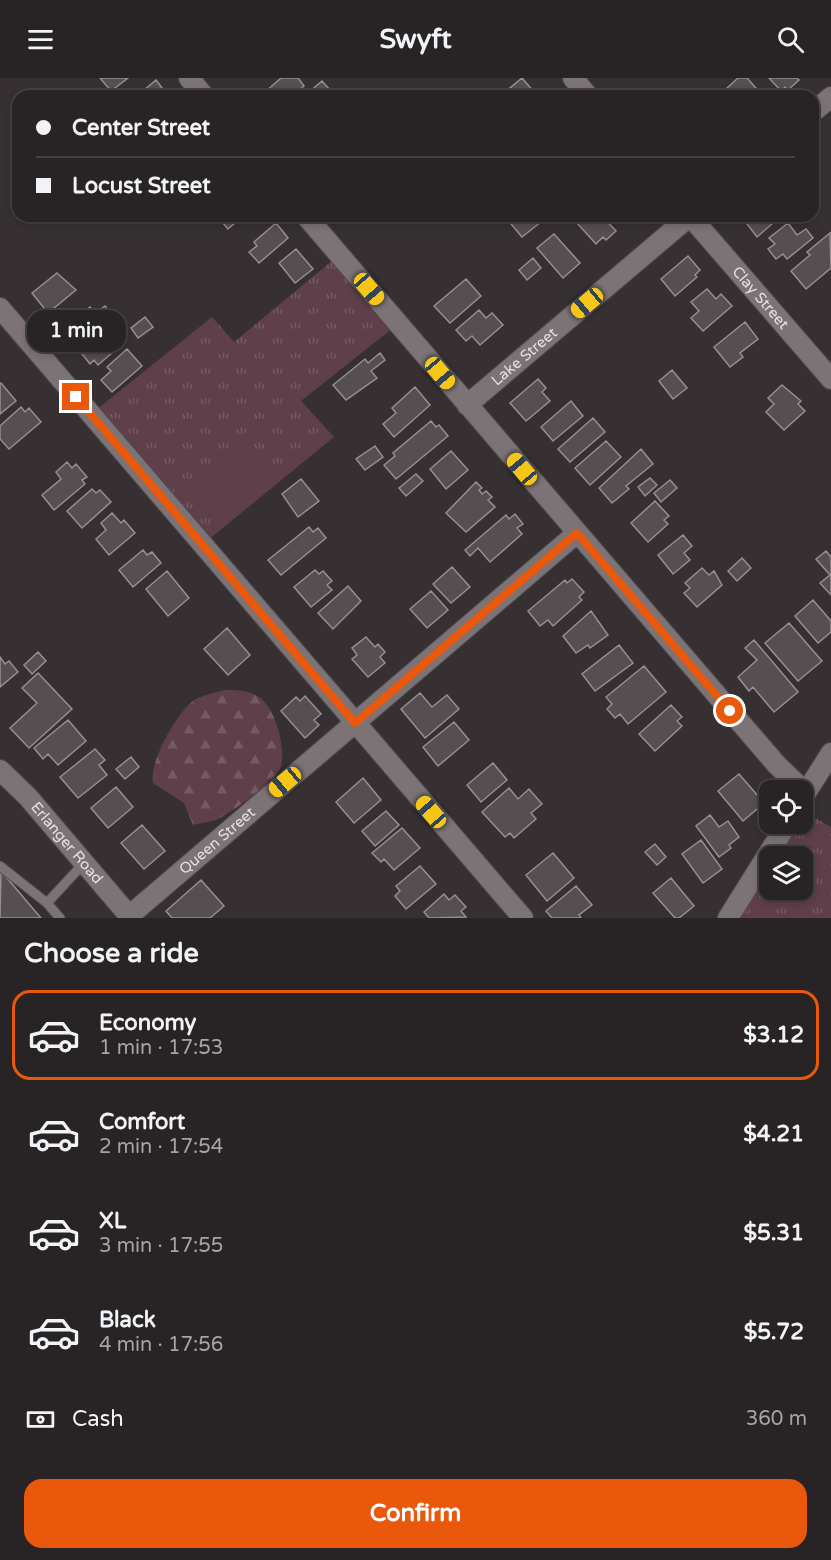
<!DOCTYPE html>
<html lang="en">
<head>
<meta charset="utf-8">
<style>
  :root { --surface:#282426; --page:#343032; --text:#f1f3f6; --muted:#a5a4a7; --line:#444143; --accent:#ea580c }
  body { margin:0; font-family:"Varela Round",sans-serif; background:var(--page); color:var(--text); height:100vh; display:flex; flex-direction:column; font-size:22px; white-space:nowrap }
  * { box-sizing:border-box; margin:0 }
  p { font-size:20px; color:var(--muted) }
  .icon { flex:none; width:33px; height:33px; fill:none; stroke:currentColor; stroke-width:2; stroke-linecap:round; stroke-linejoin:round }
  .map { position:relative; height:840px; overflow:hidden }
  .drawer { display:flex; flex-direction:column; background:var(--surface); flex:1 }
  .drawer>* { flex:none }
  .hud { position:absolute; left:12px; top:12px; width:807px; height:132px; border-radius:18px; box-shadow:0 3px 9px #0003,0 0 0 2px var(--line); display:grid; align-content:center; height:132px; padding:0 24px; background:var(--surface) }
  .fabs { position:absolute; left:759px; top:702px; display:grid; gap:12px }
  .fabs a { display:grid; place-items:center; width:54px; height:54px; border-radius:12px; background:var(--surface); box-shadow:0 3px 9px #0003,0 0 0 2px var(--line); font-size:30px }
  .end { position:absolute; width:27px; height:27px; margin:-14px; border:8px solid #ea580c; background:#fff; box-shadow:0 0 0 3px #fff }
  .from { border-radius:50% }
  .bubble { position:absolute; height:42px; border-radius:18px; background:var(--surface); box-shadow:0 3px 9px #0003,0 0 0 2px var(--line); font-size:20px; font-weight:700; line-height:42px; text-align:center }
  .car { position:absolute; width:18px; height:36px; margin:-18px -9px; border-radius:8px; box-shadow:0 0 4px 2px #0007; background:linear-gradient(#f5c518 24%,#345 0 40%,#f5c518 0 76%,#345 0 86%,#f5c518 0) }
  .hud b { display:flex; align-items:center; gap:21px; height:57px; font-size:22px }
  .hud b+b { border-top:2px solid var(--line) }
  .hud i { width:15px; height:15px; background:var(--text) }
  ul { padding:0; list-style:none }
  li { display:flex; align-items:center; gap:18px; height:90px; margin:0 12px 9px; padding:0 12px; border:3px solid transparent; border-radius:18px }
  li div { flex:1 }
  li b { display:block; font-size:22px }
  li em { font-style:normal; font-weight:700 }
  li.current { border-color:var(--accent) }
  li>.icon { width:54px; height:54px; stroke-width:1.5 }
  h2 { padding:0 24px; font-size:27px; line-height:72px }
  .pay { display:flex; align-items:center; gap:15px; height:66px; padding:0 24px; font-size:22px }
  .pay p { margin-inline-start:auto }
  .cta { display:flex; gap:12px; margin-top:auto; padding:12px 24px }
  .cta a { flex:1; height:69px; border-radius:18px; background:var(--accent); color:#fff; font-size:24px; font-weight:700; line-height:69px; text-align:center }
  header { display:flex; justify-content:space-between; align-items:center; height:78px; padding:0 24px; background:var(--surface); font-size:27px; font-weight:700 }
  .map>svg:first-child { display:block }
  .forest { fill:url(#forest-firs) }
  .park { fill:url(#park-tufts); fill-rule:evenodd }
  .pitch { fill:#5e3f4a }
  .building { fill:#564e51; stroke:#978e91; stroke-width:1.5 }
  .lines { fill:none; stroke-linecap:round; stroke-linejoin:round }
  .service-casing { stroke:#524c4e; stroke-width:11 }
  .minor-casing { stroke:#524c4e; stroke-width:22 }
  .service { stroke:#7b7375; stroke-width:9 }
  .minor { stroke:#7b7375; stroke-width:20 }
  .route { stroke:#ea580c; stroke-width:8 }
  .labels { text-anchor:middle; stroke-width:5; stroke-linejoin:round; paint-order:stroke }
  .street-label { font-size:15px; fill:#e5e1e2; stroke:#2c2628 }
</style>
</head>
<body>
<header><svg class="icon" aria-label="menu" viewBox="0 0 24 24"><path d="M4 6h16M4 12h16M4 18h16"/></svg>Swyft<svg class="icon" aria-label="search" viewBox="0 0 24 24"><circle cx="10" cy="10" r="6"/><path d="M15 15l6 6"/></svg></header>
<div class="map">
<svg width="831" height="840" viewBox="0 0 831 840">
  <defs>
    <pattern id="forest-firs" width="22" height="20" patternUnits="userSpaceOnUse" patternTransform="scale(1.5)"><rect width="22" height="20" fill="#5e3f4a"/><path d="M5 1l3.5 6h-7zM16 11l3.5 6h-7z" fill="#755a64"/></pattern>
    <pattern id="park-tufts" width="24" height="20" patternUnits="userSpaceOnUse" patternTransform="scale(1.5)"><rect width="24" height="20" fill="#5e3f4a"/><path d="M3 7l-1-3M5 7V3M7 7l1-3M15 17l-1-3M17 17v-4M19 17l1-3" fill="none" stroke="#755a64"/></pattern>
  </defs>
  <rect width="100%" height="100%" fill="#363032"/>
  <path class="forest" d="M224 612C236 612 249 612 259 619 276 630 287 673 280 691 273 705 231 735 216 742 209 744 200 745 193 747L184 725 153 705C149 684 176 636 193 623 201 617 215 615 224 612Z"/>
  <path class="park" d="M339 177 398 246 301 323 334 359 202 467 91 336 212 239 234 264Z
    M803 733 831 749V840H728L787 746H802ZM770 778H802V812H770Z"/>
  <path class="pitch" d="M241 363 272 400 216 446 186 409Z"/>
  <path class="building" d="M100 0H128L111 13Z
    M281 0H298L304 8 292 18H268L265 14Z
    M522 0 534 14 529 18H500Z
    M738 0H747L763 18H732L726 11Z
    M769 0H797L799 2 788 12 785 9 781 13Z
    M156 2 168 18H137Z
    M322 3 330 12 323 18H310L308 15Z
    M217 138H243L228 151Z
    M508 138H536L541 144 522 159 506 140Z
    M583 138H602L616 153 606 162 603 159 596 166 576 144Z
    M741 138H781L757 159Z
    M276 145 288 160 259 185 249 174 257 168 254 164Z
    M788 145 797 157 806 151 813 160 787 181 783 176 776 181 768 171 775 166 769 160Z
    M830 155 831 190 806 211 791 193 810 177 807 174Z
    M554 156 580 185 563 200 537 170Z
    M296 171 313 191 295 205 279 185Z
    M688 178 700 192 695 197 697 199 675 218 661 201Z
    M533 180 541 190 527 202 519 192Z
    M57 195 76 212 48 235 32 215Z
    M466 201 481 218 450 245 434 228Z
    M707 211 716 221 721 216 732 228 703 253 691 240 699 233 691 224Z
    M105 228 114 240 81 265 79 261 74 265 65 253 68 250 66 247 90 229 95 235Z
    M479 232 486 240 492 235 503 247 480 267 472 258 466 263 456 252Z
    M145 239 153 249 138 260 131 250Z
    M745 244 758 261 740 275 743 279 730 289 714 269Z
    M113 249 126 263 98 287 94 282 90 286 82 276Z
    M127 271 142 288 112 314 101 302 111 293 107 289Z
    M380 275 385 282 371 293 377 300 346 322 333 307 365 281 368 285Z
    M672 292 687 310 673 321 659 303Z
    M538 301 546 310 542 314 550 323 526 343 510 325Z
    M1 305 16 323 0 336V306Z
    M782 307 801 323 798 326 805 333 784 352 766 334 774 326 768 320Z
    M415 309 430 327 394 359 383 346 396 335 392 330Z
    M571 323 583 338 553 363 541 349Z
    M21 329 25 334 29 330 41 344 9 371 0 361V348Z
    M593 340 605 354 570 384 558 371Z
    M431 343 436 349 439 347 448 358 396 401 384 387 395 378 393 375Z
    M606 363 621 379 590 407 575 390Z
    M375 368 383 379 365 392 356 381Z
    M641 371 653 386 626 408 629 411 612 425 599 410Z
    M451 373 468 392 446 411 430 391Z
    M67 384 72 390 76 386 87 399 82 402 85 406 54 432 42 417 61 401 56 394Z
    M416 396 423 403 406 418 399 410Z
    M650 400 657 407 645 418 638 409Z
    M301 401 319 423 298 439 282 416Z
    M670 402 677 410 661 424 654 415Z
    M476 404 482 410 479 412 482 416 486 413 492 419 488 422 495 429 466 454 446 435Z
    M92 411 96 415 100 412 111 424 82 450 67 433Z
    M655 423 669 438 664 442 668 446 648 464 631 445Z
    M112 435 121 445 124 442 135 455 109 477 96 461 106 452 101 445Z
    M515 436 523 446 517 450 522 456 490 484 478 470 470 478 465 472 506 437 509 441Z
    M309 449 313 454 318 450 326 460 281 497 268 482Z
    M683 457 692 468 684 475 690 482 673 496 658 477Z
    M143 472 147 477 152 474 161 485 133 509 119 492Z
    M826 473 831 479V517L820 505 830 497 816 481Z
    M742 480 751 490 737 503 728 493Z
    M452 489 470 509 451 525 433 506Z
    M702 490 709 497 714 493 722 507 697 529 684 515 690 510 685 505Z
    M315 492 319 496 323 493 332 503 327 507 332 512 311 529 294 509Z
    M167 493 189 520 168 538 146 511Z
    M572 501 584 514 579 519 582 522 553 548 548 542 540 548 528 533 565 502 567 505Z
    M348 508 361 523 333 551 318 535Z
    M431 513 448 532 427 550 410 531Z
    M813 522 831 543V554L818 565 795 538Z
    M591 533 608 557 590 570 588 567 576 575 563 558Z
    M789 545 822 583 798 603 765 565Z
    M227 550 250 577 228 597 204 571Z
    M366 559 375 569 378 566 385 574 380 579 385 585 368 599 352 581 357 577 352 570Z
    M754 562 798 614 774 634 753 609 749 613 738 599 757 582 745 570Z
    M619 567 633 585 595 613 582 596Z
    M38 574 46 583 32 596 24 587Z
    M0 579 5 586 9 583 18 594 0 609Z
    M644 588 666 614 628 646 620 636 615 640 607 631 612 626 606 619Z
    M38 595 72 631 29 670 10 650 37 625 22 610Z
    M420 615 432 629 447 617 459 631 425 660 401 631Z
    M305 618 321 636 314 642 319 647 305 660 281 633 296 619 300 623Z
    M671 627 682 639 677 643 682 648 655 673 639 656Z
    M68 642 86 663 58 687 48 676 43 681 34 670Z
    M454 644 469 662 438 688 423 669Z
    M95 671 105 682 99 687 107 697 78 720 60 699Z
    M131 679 139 689 125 701 116 691Z
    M493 685 507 702 481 724 467 707Z
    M739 696 764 725 743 743 718 713Z
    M363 700 381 722 354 745 336 724Z
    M116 709 133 729 108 750 91 730Z
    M509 710 518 721 529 711 542 726 531 735 536 741 514 760 510 755 505 759 482 734Z
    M386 733 399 747 375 768 362 753Z
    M710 737 719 749 728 743 739 759 729 767 731 770 719 779 696 748Z
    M142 747 165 773 144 791 121 765Z
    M402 750 420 770 394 792 384 781 381 784 372 775Z
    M701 762 722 791 703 805 682 776Z
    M655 766 666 779 657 787 645 774Z
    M553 775 574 800 547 823 526 797Z
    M420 788 436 806 406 831 395 818 400 813 396 808Z
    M1 793 41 840H0Z
    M671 800 694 828 679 840H675L653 815Z
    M201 802 224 828 210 840H172L166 833Z
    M576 808 592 827 579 837 581 840H552L546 833Z
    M444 816 449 822 455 817 466 829 461 833 466 839 429 840 424 834Z"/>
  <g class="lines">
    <defs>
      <path id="service" d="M0 788 47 825
        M60 840 47 825 84 785"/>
      <g id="minor">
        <path d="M189 0 204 18"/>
        <path d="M573 0 588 18"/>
        <path d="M813 34 831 19"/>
        <path d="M306 138 776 686 806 715"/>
        <path id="s1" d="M690 138 831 301"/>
        <path d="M0 230 523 840"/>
        <path id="s2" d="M467 327 690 138"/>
        <path id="s3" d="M0 692 28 719 131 840"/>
        <path d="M802 721 831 675"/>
        <path id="s4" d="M129 838 577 455"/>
        <path d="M728 840 787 746"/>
      </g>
    </defs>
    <use href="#service" class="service-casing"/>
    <use href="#minor" class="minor-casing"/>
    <use href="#service" class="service"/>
    <use href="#minor" class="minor"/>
  </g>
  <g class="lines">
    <path class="route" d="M76 319 355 645 577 455 730 633"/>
  </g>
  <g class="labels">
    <g class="street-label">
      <text dy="5" stroke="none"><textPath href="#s1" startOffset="108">Clay Street</textPath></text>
      <text dy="5" stroke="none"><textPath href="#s2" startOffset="75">Lake Street</textPath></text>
      <text dy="5" stroke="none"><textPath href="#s4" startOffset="116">Queen Street</textPath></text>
      <text dy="5" stroke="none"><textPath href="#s3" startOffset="99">Erlanger Road</textPath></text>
    </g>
  </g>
</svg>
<div class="fabs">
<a><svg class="icon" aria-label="locate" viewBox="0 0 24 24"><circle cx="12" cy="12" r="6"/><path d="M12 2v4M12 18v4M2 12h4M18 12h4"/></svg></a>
<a><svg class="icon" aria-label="layers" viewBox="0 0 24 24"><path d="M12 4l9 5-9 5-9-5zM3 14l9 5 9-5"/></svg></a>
</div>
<i class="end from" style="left:730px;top:633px"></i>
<i class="end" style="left:76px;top:319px"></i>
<div class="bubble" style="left:27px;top:232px;width:99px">1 min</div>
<i class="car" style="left:369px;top:211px;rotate:139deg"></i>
<i class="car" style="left:587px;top:225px;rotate:230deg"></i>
<i class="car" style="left:440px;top:295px;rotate:140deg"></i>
<i class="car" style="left:522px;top:391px;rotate:320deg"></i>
<i class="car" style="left:285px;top:704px;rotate:230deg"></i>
<i class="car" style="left:431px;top:734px;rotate:319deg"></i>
<div class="hud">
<b><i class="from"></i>Center Street</b>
<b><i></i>Locust Street</b>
</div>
</div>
<section class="drawer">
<h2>Choose a ride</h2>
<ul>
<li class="current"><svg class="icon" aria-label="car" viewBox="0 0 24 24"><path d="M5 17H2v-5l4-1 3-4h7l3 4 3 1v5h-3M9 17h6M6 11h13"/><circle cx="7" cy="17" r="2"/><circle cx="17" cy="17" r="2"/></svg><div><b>Economy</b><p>1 min · 17:53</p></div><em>$3.12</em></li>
<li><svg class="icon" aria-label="car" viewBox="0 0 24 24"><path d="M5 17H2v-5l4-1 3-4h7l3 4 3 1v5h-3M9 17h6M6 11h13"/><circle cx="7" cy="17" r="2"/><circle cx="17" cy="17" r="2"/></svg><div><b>Comfort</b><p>2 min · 17:54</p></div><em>$4.21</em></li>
<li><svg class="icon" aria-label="car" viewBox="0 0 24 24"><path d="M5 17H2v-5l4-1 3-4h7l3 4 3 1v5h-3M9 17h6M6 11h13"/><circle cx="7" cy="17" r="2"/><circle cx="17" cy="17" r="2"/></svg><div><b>XL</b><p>3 min · 17:55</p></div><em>$5.31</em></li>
<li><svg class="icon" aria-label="car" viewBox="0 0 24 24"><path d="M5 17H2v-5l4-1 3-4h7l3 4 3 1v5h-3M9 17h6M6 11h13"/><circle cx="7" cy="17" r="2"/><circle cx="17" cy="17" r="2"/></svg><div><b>Black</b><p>4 min · 17:56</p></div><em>$5.72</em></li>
</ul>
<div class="pay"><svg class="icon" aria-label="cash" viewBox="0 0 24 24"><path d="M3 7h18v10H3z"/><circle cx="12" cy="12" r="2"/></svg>Cash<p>360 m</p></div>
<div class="cta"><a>Confirm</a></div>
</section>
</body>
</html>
